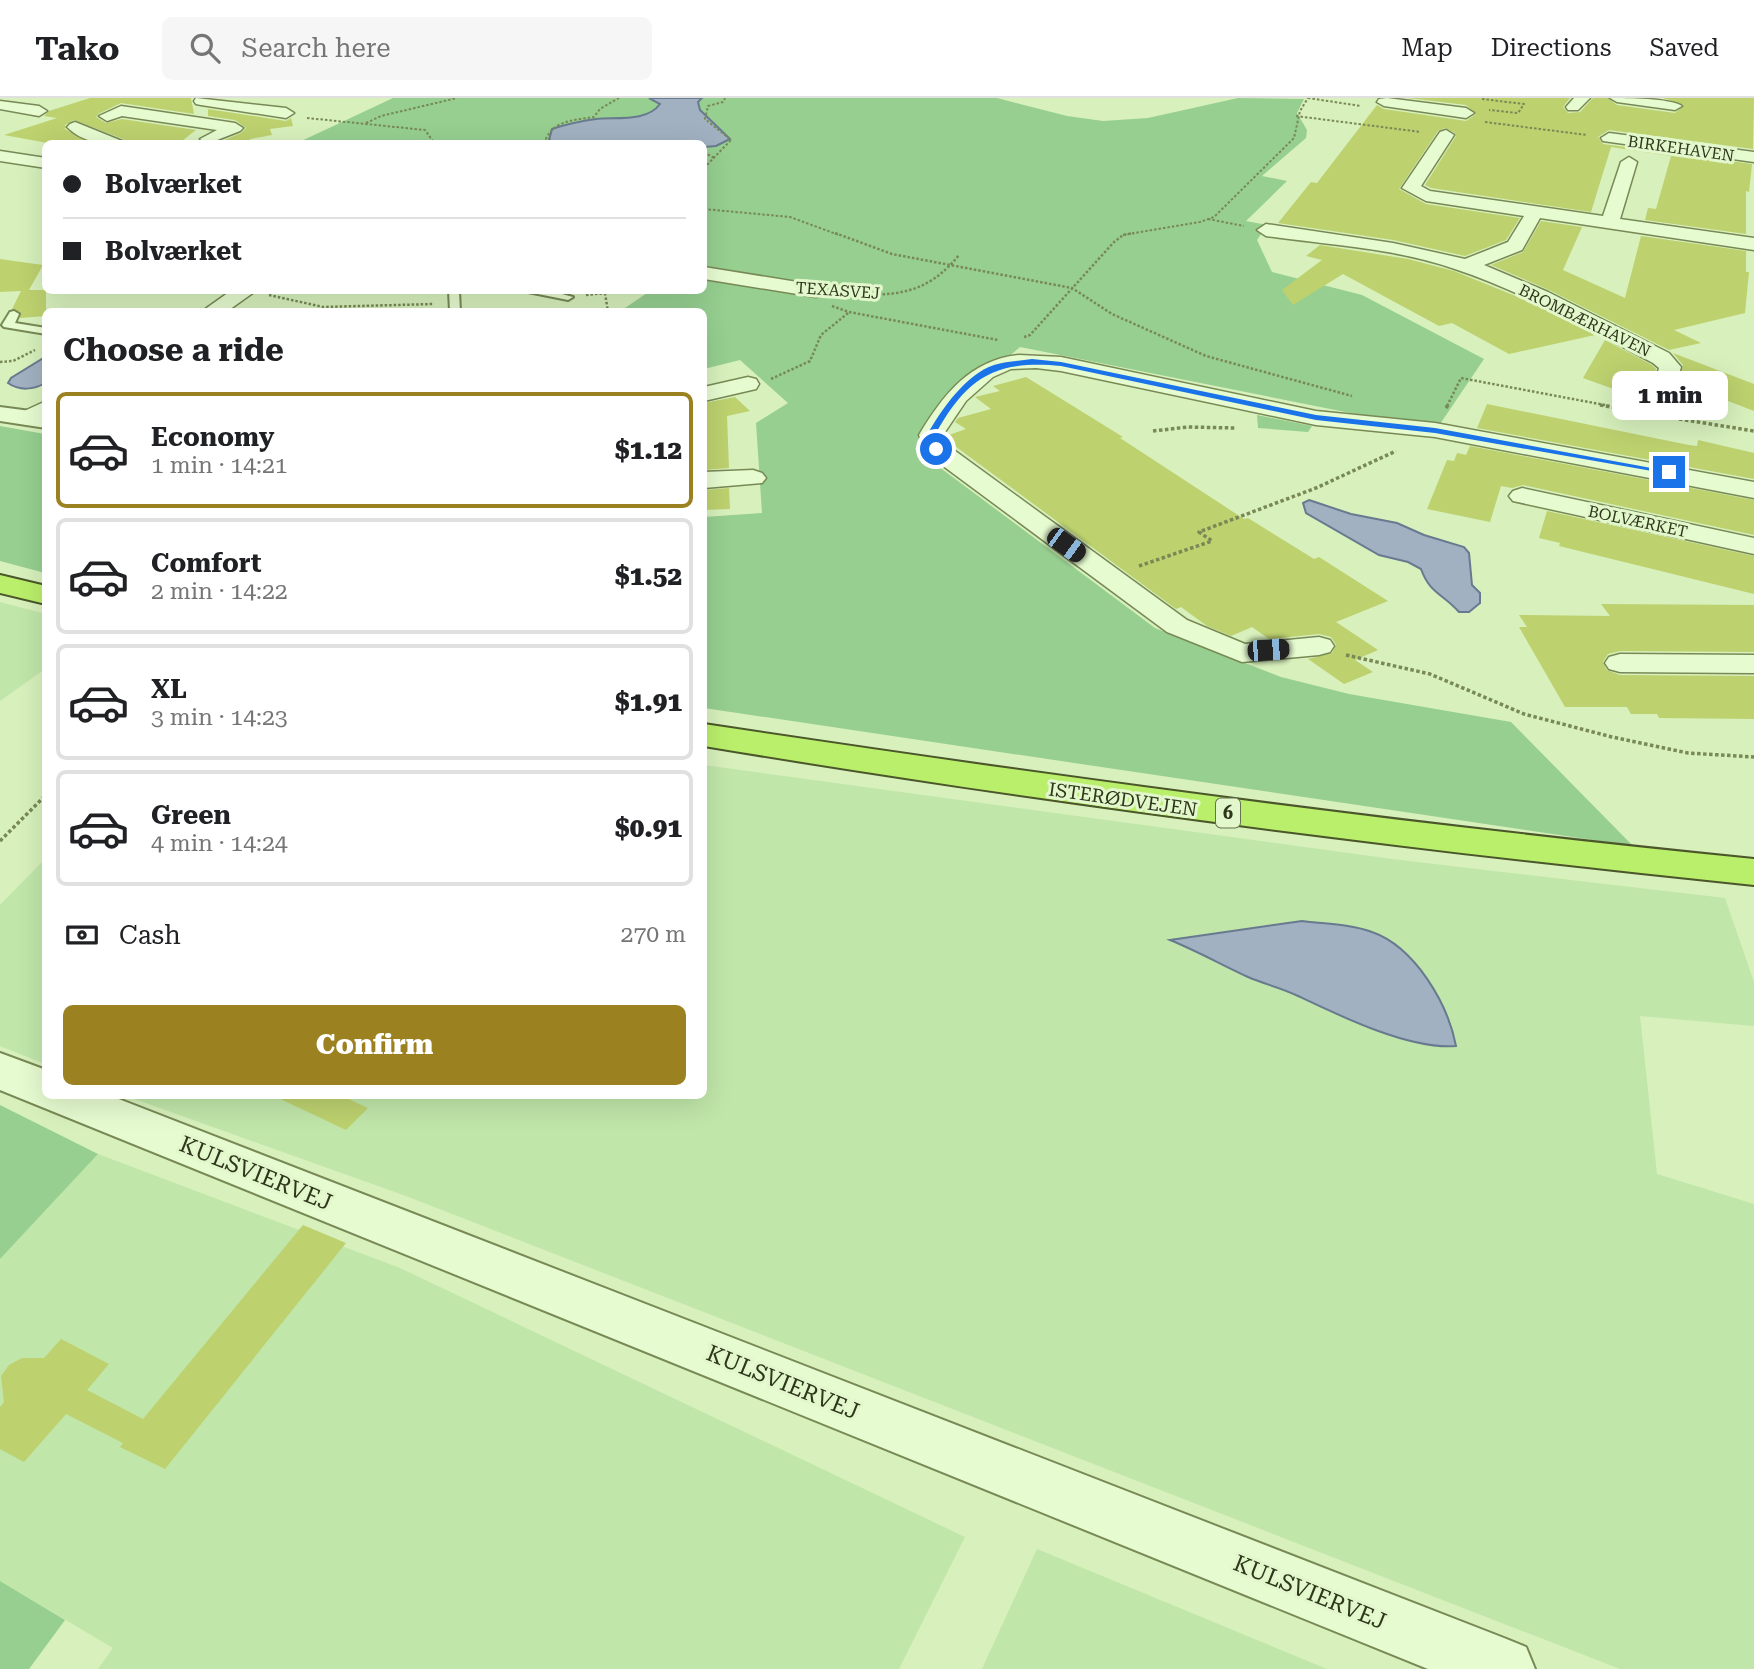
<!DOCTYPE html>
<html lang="en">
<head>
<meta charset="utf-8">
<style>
  :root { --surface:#fff; --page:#f6f6f6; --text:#202124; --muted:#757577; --line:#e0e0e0; --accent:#9c8121 }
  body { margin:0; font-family:"Roboto Serif",serif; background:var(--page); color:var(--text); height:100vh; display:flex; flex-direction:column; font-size:26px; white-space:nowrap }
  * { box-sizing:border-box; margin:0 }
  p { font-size:23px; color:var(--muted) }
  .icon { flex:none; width:38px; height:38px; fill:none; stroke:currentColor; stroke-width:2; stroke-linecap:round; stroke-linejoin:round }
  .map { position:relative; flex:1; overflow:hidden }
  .details { position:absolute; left:42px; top:210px; width:665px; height:791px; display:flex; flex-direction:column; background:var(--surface); border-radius:10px; box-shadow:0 7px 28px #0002 }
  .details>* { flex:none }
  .top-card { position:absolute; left:42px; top:42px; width:665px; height:154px; border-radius:10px; box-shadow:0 7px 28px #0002; display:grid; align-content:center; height:154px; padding:0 21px; background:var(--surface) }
  .end { position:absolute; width:32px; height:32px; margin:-16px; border:9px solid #1a73e8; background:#fff; box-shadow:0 0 0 4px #fff }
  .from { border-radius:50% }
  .bubble { position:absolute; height:49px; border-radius:10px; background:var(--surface); box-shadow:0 7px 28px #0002; font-size:23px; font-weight:800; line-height:49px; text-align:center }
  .car { position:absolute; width:21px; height:42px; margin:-21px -10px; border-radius:9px; box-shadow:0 0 5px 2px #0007; background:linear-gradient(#222 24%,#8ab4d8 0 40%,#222 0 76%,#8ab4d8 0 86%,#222 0) }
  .top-card b { display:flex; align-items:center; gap:24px; height:66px; font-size:26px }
  .top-card b+b { border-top:2px solid var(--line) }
  .top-card i { width:18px; height:18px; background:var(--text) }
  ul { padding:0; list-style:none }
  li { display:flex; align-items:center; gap:21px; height:116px; margin:0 14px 10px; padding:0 7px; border:4px solid var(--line); border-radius:10px }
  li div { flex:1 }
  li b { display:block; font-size:26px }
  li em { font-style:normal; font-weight:800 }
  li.active { border-color:var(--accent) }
  li>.icon { width:63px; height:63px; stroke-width:1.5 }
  h2 { padding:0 21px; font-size:32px; line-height:84px }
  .pay { display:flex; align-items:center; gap:18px; height:77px; padding:0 21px; font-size:26px }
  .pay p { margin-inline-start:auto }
  .cta { display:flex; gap:14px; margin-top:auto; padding:14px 21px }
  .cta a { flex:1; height:80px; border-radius:10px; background:var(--accent); color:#fff; font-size:28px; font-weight:800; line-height:80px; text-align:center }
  header { display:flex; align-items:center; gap:42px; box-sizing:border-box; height:98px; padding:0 35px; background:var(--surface); border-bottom:2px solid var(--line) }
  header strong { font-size:33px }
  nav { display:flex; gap:38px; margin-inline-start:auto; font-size:24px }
  .search { width:490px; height:63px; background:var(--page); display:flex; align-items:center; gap:18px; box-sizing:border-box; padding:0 24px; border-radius:10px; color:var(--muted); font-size:26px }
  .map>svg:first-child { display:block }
  .farmland { fill:#c0e6a9 }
  .green { fill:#96cf90 }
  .water { fill:#a1b1c1; stroke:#687a8f; stroke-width:2 }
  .building { fill:#bdd16f }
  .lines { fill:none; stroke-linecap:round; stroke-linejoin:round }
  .service-casing { stroke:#788955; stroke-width:4 }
  .minor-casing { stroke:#788955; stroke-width:3 }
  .tertiary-casing { stroke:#788955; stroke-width:4 }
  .trunk-casing { stroke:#4b562a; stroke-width:4 }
  .path-far2 { stroke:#788955; stroke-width:2; stroke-dasharray:2.5 2; stroke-linecap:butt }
  .path-far1 { stroke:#788955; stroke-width:2.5; stroke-dasharray:2.5 2; stroke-linecap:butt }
  .path { stroke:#788955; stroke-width:3.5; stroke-dasharray:3.5 2.5; stroke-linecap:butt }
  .service { fill:#e6fbd0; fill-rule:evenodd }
  .minor { fill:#e6fbd0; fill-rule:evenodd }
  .tertiary { fill:#e6fbd0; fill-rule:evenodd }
  .trunk { fill:#baef6b; fill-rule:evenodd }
  .route { fill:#1a73e8 }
  .labels { text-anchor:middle; stroke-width:6; stroke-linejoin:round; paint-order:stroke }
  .far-street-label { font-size:16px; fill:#2f371b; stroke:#e2f7cc }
  .shield { fill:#e2f7cc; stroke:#657150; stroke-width:2 }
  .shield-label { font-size:18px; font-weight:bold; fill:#2f371b }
  .street-label { font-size:19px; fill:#2f371b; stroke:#e2f7cc }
  .near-street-label { font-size:23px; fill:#2f371b; stroke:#e2f7cc }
</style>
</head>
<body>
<header>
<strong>Tako</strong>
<div class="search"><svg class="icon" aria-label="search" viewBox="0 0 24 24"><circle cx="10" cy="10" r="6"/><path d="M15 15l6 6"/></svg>Search here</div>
<nav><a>Map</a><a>Directions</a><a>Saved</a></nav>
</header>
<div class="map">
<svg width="1754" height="1571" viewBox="0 0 1754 1571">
  <rect width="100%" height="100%" fill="#d7f0bc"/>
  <path class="farmland" d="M0 504 46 516 45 571 0 603Z
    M704 667 1392 761 1725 800 1754 884V928L1640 918 1657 1076 1754 1106V1571H1620L406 1098 126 998H704Z
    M45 761V966L0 948V807Z
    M98 1056 400 1170 965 1439 899 1571H98L113 1550 0 1483V1161Z
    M1037 1451 1327 1571H982Z"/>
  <path class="green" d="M393 0H649L660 6C641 30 598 16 571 25 563 28 555 37 549 42L559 45 295 46Z
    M702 0H997L1067 18 1103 23 1148 20 1238 0 1304 1 1297 15 1307 32 1306 40 1262 78 1287 83 1246 123 1267 127 1257 142 1272 174 1362 197 1484 261 1436 332 1020 249 974 288 915 351 1155 530 1281 579 1349 596 1511 624 1633 748 704 610V419L762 415 756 325 788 305 740 262 704 271V214H619L650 193 704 192V49L716 48 730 40 700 12 698 4Z
    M1257 317 1312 328 1308 334 1258 330Z
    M0 328 45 336V475L0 463Z
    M0 1007 98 1056 0 1161Z
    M0 1483 65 1522 29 1571H0Z"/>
  <path class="water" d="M649 0H702L698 4 700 12 730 41 716 48 704 49V46H559L549 42 552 31C567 26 581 23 596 21 617 19 647 24 660 6Z
    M45 259V285C34 292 19 293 8 285L11 280Z
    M1309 402 1351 416 1397 425 1424 437 1464 449 1469 455 1472 487 1480 495V505L1469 514H1459C1442 495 1430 496 1421 471L1408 464 1379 457 1306 415 1303 405Z
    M1302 823C1325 826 1351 826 1372 834 1415 849 1448 906 1456 948 1410 952 1340 918 1298 898 1282 890 1264 886 1248 879 1222 867 1197 853 1170 842Z"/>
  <path class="building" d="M90 0H191L194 16 121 5 98 16 96 19 106 25 122 21 196 32 178 46H126L123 41 74 22 65 27V31L91 46H53L4 37 57 20 44 18 49 13Z
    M1408 0H1570L1563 9 1568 15 1580 14 1593 0H1608L1617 7 1675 15 1684 7 1663 0H1754L1753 51 1609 32 1598 39 1603 46 1752 66 1749 94 1746 93V136L1645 122 1648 110 1656 111 1671 58 1611 49 1591 114 1431 90 1425 87 1456 38 1455 35 1445 30 1438 33 1399 91 1426 106 1520 120 1506 142 1465 158 1393 142 1278 125 1311 84 1317 85 1377 7 1384 11 1466 23 1476 16 1466 7Z
    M208 11 286 23 291 20 293 28 270 31 272 37 250 41 251 46H215L241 35 246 30 235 22 208 18Z
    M1541 123 1582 129 1563 172 1625 200 1641 138 1746 153V174H1749L1745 215 1674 232 1701 245 1669 252 1549 192 1491 167 1523 154Z
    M1320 147 1408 161 1454 173 1530 204 1595 237 1509 256 1452 225 1439 228 1343 176 1293 207 1282 192 1322 162 1306 158Z
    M0 161 43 167 29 192H22H46V218L20 220V214L12 211 21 193 0 194Z
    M1605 242 1652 267 1656 271 1655 275 1649 273 1619 293 1583 280Z
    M1673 255 1754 286V313L1679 284 1683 267Z
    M1026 279 1123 339 1120 340 1244 421 1248 420 1314 461 1319 459 1388 503 1336 524 1378 552 1355 562 1373 574 1344 586 1308 561 1332 555 1336 547 1331 539 1319 536 1269 541 1252 529 1231 538 1207 528 1181 509 1176 511 948 343 946 338 966 331 955 324 958 320 991 311 975 299 1000 293 993 288Z
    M735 299 750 313 727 318 729 370 704 372V305Z
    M1487 306 1689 347 1697 348 1698 342 1754 355V381L1477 330Z
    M1470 348 1754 402V437L1523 387 1512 390 1501 388 1490 424 1427 411 1447 362 1454 363 1457 355 1466 357Z
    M729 390 730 411 704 412V392Z
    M1547 413 1754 458V496L1559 448 1560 445 1539 440Z
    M1601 506 1754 507V554L1620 553 1608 556 1603 564 1607 572 1620 577 1754 578V621L1659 620 1657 616H1631L1627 609H1565L1519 529H1527L1519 517 1610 518Z
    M274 998H342L368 1010 346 1032Z
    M303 1127 346 1145 165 1371 120 1349 123 1345 66 1316 24 1364 0 1351V1309L4 1304 1 1278 9 1267 22 1260H44L61 1241 109 1266 87 1292 143 1321Z"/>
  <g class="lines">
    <defs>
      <path id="service" d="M449 192H459L460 214H450Z
        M518 192H547L573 199 568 202Z
        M14 213 19 216 15 225 46 230V236L4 229 2 227 10 214Z"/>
      <path id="minor" d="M196 0 286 10 294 15 286 20 201 7 196 6 194 3Z
        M1387 0 1466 10 1474 15 1466 20 1384 8 1377 4 1379 1Z
        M1574 0H1590L1578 12H1568L1566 9Z
        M1610 0C1628 0 1669 0 1682 8L1675 12 1617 4Z
        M0 3 39 8 47 13 39 18 0 11Z
        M121 8 235 25 243 30 240 33 207 46 200 41 217 32 122 18 107 23 99 18Z
        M75 24 122 43 124 46C103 46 83 45 67 29L70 26Z
        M1446 32 1454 37 1421 88 1430 93 1603 118 1621 64 1629 59 1637 64 1620 121 1754 140V152L1540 120 1522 152 1484 167 1548 194 1669 255 1681 269 1670 308H1654L1650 303 1659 270 1653 265C1589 231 1524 194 1455 171 1395 150 1329 147 1266 138L1257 132 1266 126 1393 145 1465 161 1508 144 1524 118 1426 103 1402 90 1440 34Z
        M1609 35 1754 54V64L1603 43 1601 40Z
        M0 53 46 60V70L0 63Z
        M704 169 816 187 823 189 826 193 823 197 816 199 704 181Z
        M232 192H257L226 214H201Z
        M1019 257 1061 259 1316 313 1435 325 1754 384V400L1435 339 1316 327 1061 273 1036 270 1011 271 993 279 966 303 943 337 947 347 1187 522 1245 546 1319 539 1330 542 1334 548 1330 554 1319 557 1242 564 1167 534 927 356 919 337C943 297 970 262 1019 257Z
        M748 279 756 281 759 286 756 291 704 303V289Z
        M46 303V320L28 327 20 325 16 320 20 315Z
        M753 372 762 375 766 380 762 385 704 390V374Z
        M1522 390 1754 440V456L1513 403 1509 398 1513 393Z
        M1620 556 1754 557V575L1620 574 1609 571 1605 565 1609 559Z"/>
      <path id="tertiary" d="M0 309 46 315V330L0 323Z
        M0 955 46 972V998H111L1504 1540 1526 1549 1535 1571H1428L0 992Z"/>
      <path id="trunk" d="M0 477 46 488V506L0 495Z
        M704 626C1053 679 1403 726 1754 761V787C1403 751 1052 706 704 648Z"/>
    </defs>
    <use href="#service" class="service-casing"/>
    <use href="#minor" class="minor-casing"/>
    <use href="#tertiary" class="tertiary-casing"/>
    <use href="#trunk" class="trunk-casing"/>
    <path class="path-far2" d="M1308 0 1361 8
      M1482 1 1524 6 1518 15 1489 12
      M1296 18 1421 34
      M307 20 425 32 435 46
      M1485 24 1587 37
      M366 25 381 18 457 0
      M554 46 546 41C554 22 576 22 594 19L600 11 619 0
      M704 54 714 60
      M704 70 731 42 705 21 708 8 723 4 725 0
      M704 111 790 119 839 137
      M1208 121 1244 128
      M1123 137 1200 124 1214 119 1294 40 1300 13 1308 0"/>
    <path class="path-far1" d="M835 135 892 156 1072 190 1112 216 1206 258 1352 298
      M605 195 608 214
      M842 195C892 199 926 198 959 157
      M269 197 323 209 433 206
      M586 197 637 192
      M832 208 849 214 998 242
      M1024 239 1030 237 1114 144 1123 137 1134 135
      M0 264 13 263 35 252
      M771 281 810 263 821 237 848 215
      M1447 308 1461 280 1610 308"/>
    <path class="path" d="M1600 307 1639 314
      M1446 310 1448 307
      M1679 321 1754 333
      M1153 333 1188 329 1235 330
      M1139 468 1212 443 1199 434 1316 390 1396 353
      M1346 557 1430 576 1524 616 1612 639 1688 655 1754 659
      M0 743 46 697"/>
    <use href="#service" class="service"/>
    <use href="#minor" class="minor"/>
    <use href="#tertiary" class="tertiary"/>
    <use href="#trunk" class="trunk"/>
  </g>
  <path class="route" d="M1032 261 1061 264 1316 317 1435 330 1673 374 1669 376 1435 335 1316 322 1061 268C995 262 967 279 935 337L940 351 933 353 927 337C941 312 966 276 994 267 1006 263 1020 263 1032 261Z"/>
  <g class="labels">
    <g class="far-street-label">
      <text transform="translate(1681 50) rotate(8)" y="6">BIRKEHAVEN</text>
      <text transform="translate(838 192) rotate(4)" y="6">TEXASVEJ</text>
      <text transform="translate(1585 222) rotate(26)" y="6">BROMBÆRHAVEN</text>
      <text transform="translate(1638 423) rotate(12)" y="6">BOLVÆRKET</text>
    </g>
    <rect class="shield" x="1216" y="700.5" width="24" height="29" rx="5"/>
    <g class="shield-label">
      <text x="1228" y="721">6</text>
    </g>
    <g class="street-label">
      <text transform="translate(1123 701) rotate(8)" y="7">ISTERØDVEJEN</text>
    </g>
    <g class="near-street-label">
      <text transform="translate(256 1075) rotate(22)" y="8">KULSVIERVEJ</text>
      <text transform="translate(783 1284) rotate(22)" y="8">KULSVIERVEJ</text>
      <text transform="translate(1310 1494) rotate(22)" y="8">KULSVIERVEJ</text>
    </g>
  </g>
</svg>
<i class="end from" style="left:936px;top:351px"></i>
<i class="end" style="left:1669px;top:374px"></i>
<div class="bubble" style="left:1612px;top:273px;width:116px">1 min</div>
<i class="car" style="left:1066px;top:447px;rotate:126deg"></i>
<i class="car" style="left:1268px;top:552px;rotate:86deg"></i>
<div class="top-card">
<b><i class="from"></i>Bolværket</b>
<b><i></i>Bolværket</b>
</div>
<section class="details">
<h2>Choose a ride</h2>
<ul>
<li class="active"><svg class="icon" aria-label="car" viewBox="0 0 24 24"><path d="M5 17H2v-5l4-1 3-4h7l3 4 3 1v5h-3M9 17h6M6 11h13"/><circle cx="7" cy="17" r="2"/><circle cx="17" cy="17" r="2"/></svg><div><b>Economy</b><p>1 min · 14:21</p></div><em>$1.12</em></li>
<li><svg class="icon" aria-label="car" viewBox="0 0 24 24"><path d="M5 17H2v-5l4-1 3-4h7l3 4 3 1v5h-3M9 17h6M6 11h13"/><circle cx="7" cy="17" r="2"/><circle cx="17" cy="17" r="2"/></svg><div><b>Comfort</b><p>2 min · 14:22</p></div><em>$1.52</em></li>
<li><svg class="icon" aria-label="car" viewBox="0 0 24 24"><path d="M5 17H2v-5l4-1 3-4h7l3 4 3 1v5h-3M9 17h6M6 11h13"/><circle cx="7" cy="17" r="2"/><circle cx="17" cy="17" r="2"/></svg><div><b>XL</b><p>3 min · 14:23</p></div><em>$1.91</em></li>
<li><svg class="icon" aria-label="car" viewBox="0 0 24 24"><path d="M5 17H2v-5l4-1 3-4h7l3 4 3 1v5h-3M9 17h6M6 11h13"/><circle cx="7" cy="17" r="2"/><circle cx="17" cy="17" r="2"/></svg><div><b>Green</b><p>4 min · 14:24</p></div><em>$0.91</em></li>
</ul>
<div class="pay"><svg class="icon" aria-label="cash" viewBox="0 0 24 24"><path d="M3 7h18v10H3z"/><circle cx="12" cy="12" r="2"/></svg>Cash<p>270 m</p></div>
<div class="cta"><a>Confirm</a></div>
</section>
</div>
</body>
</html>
